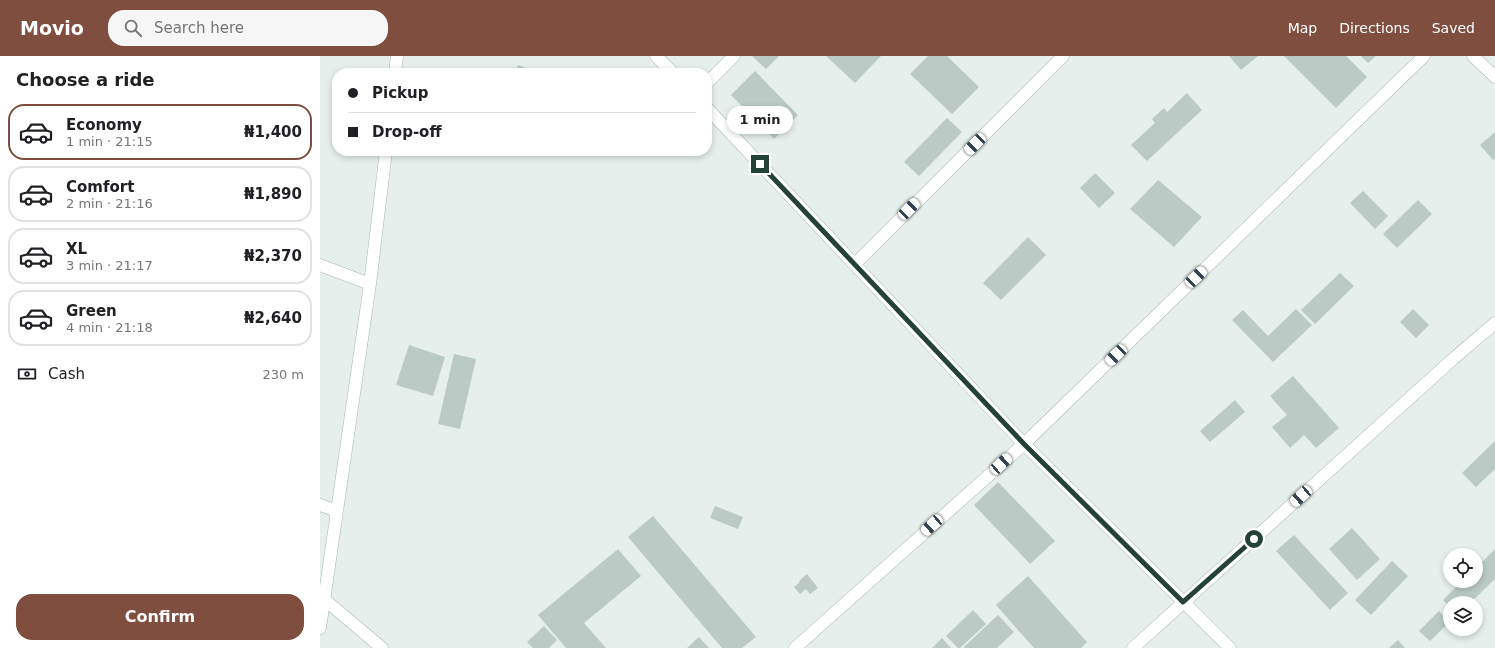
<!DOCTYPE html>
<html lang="en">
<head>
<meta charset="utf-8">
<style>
  :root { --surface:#fff; --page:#f6f6f6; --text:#202124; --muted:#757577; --line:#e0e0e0; --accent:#7f4e3f }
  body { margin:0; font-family:"DejaVu Sans",sans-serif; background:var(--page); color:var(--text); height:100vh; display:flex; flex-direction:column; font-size:15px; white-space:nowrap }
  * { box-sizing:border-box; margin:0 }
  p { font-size:13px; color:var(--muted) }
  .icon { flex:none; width:22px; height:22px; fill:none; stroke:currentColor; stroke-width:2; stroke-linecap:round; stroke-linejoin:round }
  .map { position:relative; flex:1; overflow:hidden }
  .panel { display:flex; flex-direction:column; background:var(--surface); width:320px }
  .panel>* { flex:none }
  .top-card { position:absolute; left:12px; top:12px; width:380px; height:88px; border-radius:16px; box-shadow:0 2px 6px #0003; display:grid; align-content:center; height:88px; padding:0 16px; background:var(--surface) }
  .controls { position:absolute; left:1123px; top:492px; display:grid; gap:8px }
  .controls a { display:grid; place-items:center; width:40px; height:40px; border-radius:50%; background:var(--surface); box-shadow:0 2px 6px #0003; font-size:20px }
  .end { position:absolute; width:18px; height:18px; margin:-9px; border:5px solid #24423a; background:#fff; box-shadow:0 0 0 2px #fff }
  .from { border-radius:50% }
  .bubble { position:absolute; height:28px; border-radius:14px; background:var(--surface); box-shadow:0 2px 6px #0003; font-size:13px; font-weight:800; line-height:28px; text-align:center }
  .car { position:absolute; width:12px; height:24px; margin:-12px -6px; border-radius:5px; box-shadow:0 0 3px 1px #0007; background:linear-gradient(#fff 24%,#345 0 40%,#fff 0 76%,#345 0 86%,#fff 0) }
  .top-card b { display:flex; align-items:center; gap:14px; height:38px; font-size:15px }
  .top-card b+b { border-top:1px solid var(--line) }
  .top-card i { width:10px; height:10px; background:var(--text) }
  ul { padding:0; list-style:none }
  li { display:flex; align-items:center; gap:12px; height:56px; margin:0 8px 6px; padding:0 8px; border:2px solid var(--line); border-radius:16px }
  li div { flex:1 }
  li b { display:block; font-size:15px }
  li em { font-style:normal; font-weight:800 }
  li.active { border-color:var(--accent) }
  li>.icon { width:36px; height:36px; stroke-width:1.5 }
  h2 { padding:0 16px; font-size:18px; line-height:48px }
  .pay { display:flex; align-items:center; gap:10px; height:44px; padding:0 16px; font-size:15px }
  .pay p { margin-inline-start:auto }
  .cta { display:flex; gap:8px; margin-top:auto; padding:8px 16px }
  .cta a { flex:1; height:46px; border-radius:16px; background:var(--accent); color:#fff; font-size:16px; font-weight:800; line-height:46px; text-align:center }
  header { display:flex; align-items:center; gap:24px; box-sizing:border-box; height:56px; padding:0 20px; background:var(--accent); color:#fff }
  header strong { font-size:19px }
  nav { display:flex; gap:22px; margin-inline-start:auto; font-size:14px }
  .search { width:280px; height:36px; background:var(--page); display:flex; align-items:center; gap:10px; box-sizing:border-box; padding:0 14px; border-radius:16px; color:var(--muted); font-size:15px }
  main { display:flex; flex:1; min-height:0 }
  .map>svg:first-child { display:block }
  .building { fill:#bbcac4 }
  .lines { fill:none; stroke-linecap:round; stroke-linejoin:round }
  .minor-casing { stroke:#a8b8b2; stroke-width:13 }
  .minor { stroke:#fff; stroke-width:12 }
  .route { stroke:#24423a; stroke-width:5 }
</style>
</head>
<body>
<header>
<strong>Movio</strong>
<div class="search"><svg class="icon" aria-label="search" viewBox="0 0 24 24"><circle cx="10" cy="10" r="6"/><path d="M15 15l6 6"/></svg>Search here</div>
<nav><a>Map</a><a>Directions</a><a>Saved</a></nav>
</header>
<main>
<section class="panel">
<h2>Choose a ride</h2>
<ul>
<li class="active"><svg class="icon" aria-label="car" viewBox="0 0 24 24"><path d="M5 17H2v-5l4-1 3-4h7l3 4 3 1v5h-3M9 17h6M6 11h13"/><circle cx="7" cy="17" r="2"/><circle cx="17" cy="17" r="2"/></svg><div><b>Economy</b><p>1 min · 21:15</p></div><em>₦1,400</em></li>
<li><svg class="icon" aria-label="car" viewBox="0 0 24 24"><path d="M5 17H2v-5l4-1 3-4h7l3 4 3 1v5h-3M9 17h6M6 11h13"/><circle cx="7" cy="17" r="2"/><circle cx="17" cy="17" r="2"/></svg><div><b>Comfort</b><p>2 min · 21:16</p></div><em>₦1,890</em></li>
<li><svg class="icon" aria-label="car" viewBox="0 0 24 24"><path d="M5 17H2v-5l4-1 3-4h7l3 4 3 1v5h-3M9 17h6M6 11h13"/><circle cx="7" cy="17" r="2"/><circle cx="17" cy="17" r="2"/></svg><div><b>XL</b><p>3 min · 21:17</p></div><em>₦2,370</em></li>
<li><svg class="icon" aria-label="car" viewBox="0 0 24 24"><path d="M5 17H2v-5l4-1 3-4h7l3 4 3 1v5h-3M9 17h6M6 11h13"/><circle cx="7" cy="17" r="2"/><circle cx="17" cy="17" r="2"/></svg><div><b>Green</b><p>4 min · 21:18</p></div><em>₦2,640</em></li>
</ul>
<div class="pay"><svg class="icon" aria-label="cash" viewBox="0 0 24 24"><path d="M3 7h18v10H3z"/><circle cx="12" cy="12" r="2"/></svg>Cash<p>230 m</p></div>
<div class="cta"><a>Confirm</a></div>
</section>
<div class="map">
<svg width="1175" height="592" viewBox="0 0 1175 592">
  <rect width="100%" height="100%" fill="#e6efeb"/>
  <path class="building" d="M432 0H459L446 13Z
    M506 0H561L535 27Z
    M608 0H627L659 31 632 58 590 18Z
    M909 0H938L921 14Z
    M964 0H1026L1047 21 1016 52Z
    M1041 0H1056L1048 7Z
    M198 9 219 17H195Z
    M435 15 478 59 454 83 411 39Z
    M867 37 882 54 827 105 811 89 835 67 832 63 844 52 847 56Z
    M627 62 642 76 599 120 584 106Z
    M1175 76V102L1173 104 1160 89Z
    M775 117 795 137 779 152 760 132Z
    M838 124 882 161 854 191 810 153Z
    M1043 135 1068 160 1055 173 1030 147Z
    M1098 144 1112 158 1077 192 1063 178Z
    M708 181 726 199 681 244 663 227Z
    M1020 217 1034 230 995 268 981 254Z
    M976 253 992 269 953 306 912 264 923 254 948 280Z
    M1093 253 1109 269 1096 282 1080 266Z
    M89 289 125 301 113 340 76 329Z
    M134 298 156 303 140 373 118 368Z
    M973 320 1019 372 996 392 984 379 970 392 952 371 967 359 950 340Z
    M915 344 925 356 890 386 880 375Z
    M1175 385V413L1156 431 1142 417Z
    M678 426 735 485 710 508 654 449Z
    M395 450 423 461 418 473 390 462Z
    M333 460 436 581 422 592H402L308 481Z
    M1032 472 1060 503 1037 524 1009 493Z
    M974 479 1028 537 1010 554 956 495Z
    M298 493 321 520 264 567 286 592H246L218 559Z
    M1175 493V523L1150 547H1130V551L1123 544 1142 525H1156V512Z
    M1072 505 1088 520 1051 559 1035 544Z
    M487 518 498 532 490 538 486 533 480 538 474 531 480 526 479 525Z
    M708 520 767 586 761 592H714L676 549Z
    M653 554 666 568 640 592H638L626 580Z
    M1119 555 1130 566 1110 585 1099 575Z
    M678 559 694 576 677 592H645L644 591Z
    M224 570 237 584 229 592H213L207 586Z
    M379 581 389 592H367Z
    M622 582 631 592H612Z
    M1078 584 1085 592H1069Z"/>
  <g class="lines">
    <defs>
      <path id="minor" d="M336 0 353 17
        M1153 0 1175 21
        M75 17 77 0
        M387 27 414 0
        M387 52 704 388 910 592
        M535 208 743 0
        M0 209 50 228
        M0 449 17 455
        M4 543 62 592
        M0 572 50 228 66 95
        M475 592 704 388 1104 0
        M813 592 1133 303 1175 267"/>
    </defs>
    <use href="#minor" class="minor-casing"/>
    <use href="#minor" class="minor"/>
  </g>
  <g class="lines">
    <path class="route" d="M440 108 704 388 863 546 934 483"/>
  </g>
</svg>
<div class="controls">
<a><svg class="icon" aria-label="locate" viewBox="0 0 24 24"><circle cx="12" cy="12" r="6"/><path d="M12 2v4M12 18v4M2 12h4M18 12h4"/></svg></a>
<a><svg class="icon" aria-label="layers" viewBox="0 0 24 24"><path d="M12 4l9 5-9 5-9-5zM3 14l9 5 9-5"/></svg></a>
</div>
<i class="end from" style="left:934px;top:483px"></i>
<i class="end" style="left:440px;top:108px"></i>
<div class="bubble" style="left:407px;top:50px;width:66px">1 min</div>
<i class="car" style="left:655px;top:88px;rotate:225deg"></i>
<i class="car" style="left:589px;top:153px;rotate:45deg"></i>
<i class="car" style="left:876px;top:221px;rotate:46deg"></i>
<i class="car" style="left:796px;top:299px;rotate:226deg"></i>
<i class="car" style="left:681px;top:408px;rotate:48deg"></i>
<i class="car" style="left:981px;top:440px;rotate:228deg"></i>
<i class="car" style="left:612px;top:469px;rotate:228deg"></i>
<div class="top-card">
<b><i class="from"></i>Pickup</b>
<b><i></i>Drop-off</b>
</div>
</div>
</main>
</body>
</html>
